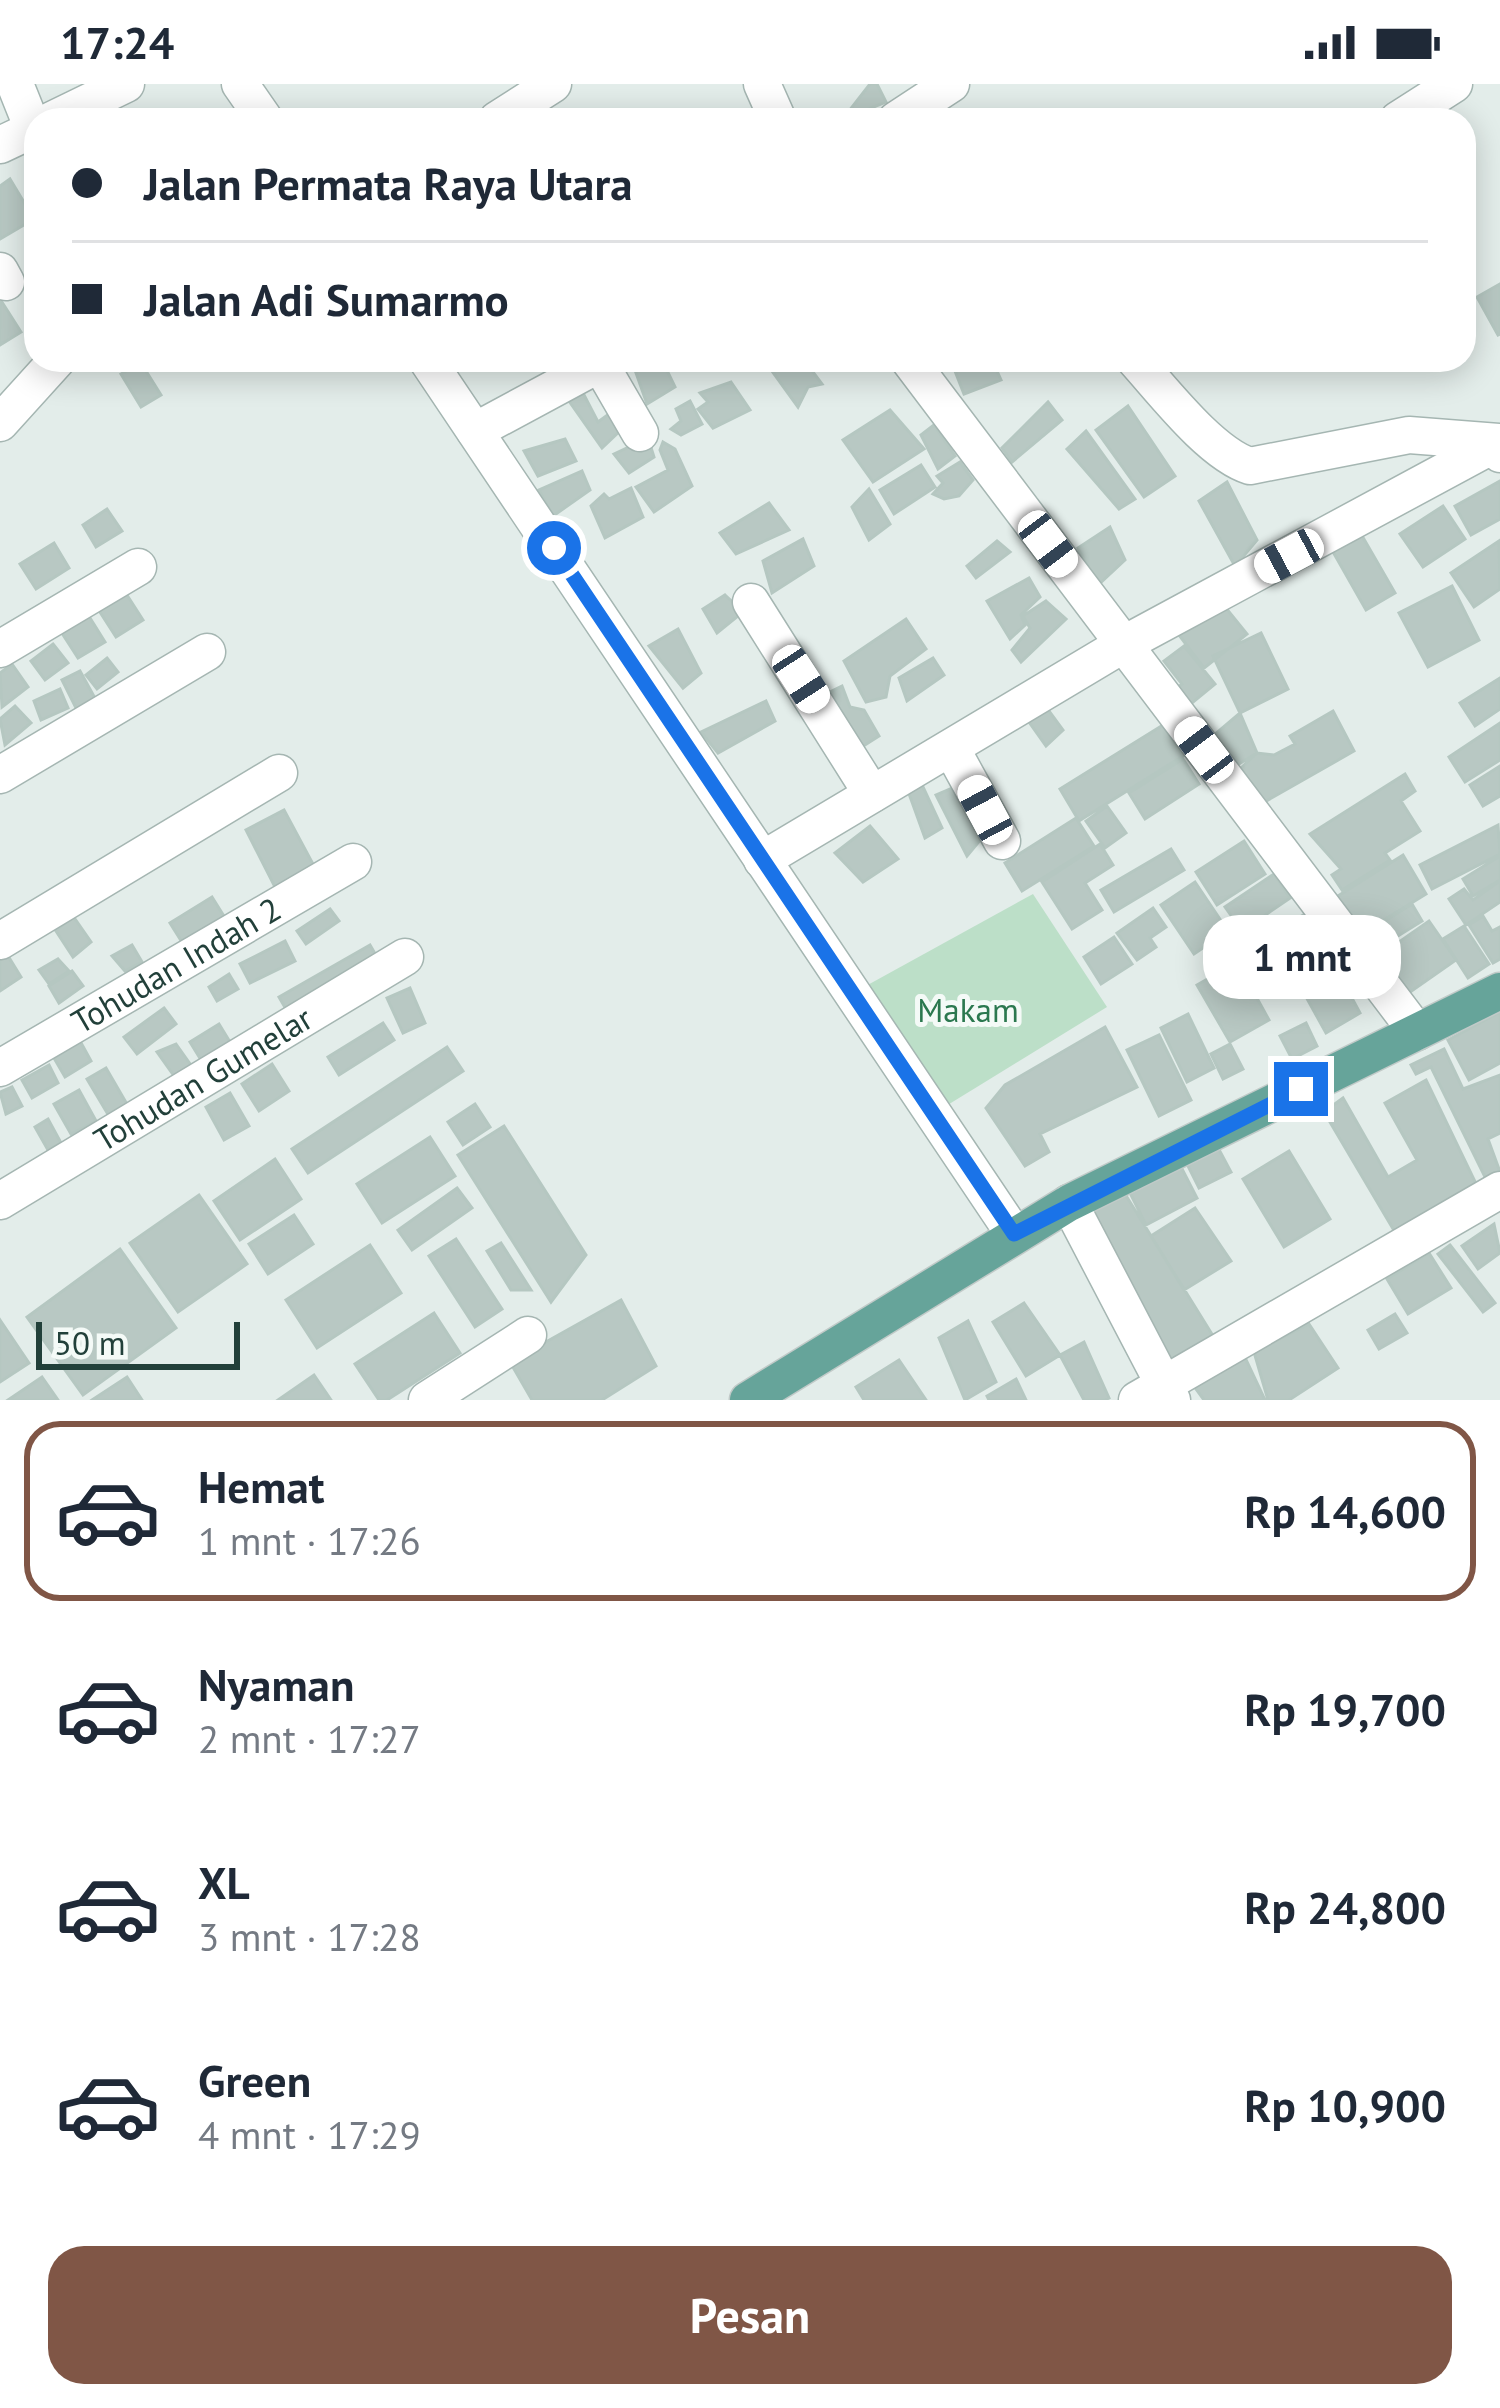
<!DOCTYPE html>
<html lang="id">
<head>
<meta charset="utf-8">
<style>
  :root { --surface:#fff; --page:#f2f2f3; --text:#1f2937; --muted:#747a83; --line:#e0e1e3; --accent:#805646 }
  body { margin:0; font-family:"PT Sans",sans-serif; background:var(--page); color:var(--text); height:100vh; display:flex; flex-direction:column; font-size:45px; white-space:nowrap }
  * { box-sizing:border-box; margin:0 }
  p { font-size:39px; color:var(--muted) }
  .icon { flex:none; width:66px; height:66px; fill:none; stroke:currentColor; stroke-width:2; stroke-linecap:round; stroke-linejoin:round }
  .map { position:relative; height:1316px; overflow:hidden }
  .panel { display:flex; flex-direction:column; background:var(--surface); flex:1 }
  .panel>* { flex:none }
  .top-card { position:absolute; left:24px; top:24px; width:1452px; height:264px; border-radius:36px; box-shadow:0 6px 30px #0003; display:grid; align-content:center; height:264px; padding:0 48px; background:var(--surface) }
  .scale { position:absolute; left:36px; bottom:30px; width:204px; box-sizing:border-box; padding-left:12px; border:6px solid #22403a; border-top:0; font-size:33px; line-height:42px; white-space:nowrap; color:#22403a; -webkit-text-stroke:9px #f4faf7; paint-order:stroke }
  .end { position:absolute; width:54px; height:54px; margin:-27px; border:15px solid #1a73e8; background:#fff; box-shadow:0 0 0 6px #fff }
  .from { border-radius:50% }
  .bubble { position:absolute; height:84px; border-radius:36px; background:var(--surface); box-shadow:0 6px 30px #0003; font-size:39px; font-weight:700; line-height:84px; text-align:center }
  .car { position:absolute; width:36px; height:72px; margin:-36px -18px; border-radius:15px; box-shadow:0 0 9px 3px #0007; background:linear-gradient(#fff 24%,#345 0 40%,#fff 0 76%,#345 0 86%,#fff 0) }
  .top-card b { display:flex; align-items:center; gap:42px; height:114px; font-size:45px }
  .top-card b+b { border-top:3px solid var(--line) }
  .top-card i { width:30px; height:30px; background:var(--text) }
  ul { padding:21px 0 0; list-style:none }
  li { display:flex; align-items:center; gap:36px; height:180px; margin:0 24px 18px; padding:0 24px; border:6px solid transparent; border-radius:36px }
  li div { flex:1 }
  li b { display:block; font-size:45px }
  li em { font-style:normal; font-weight:700 }
  li.on { border-color:var(--accent) }
  li>.icon { width:108px; height:108px; stroke-width:1.5 }
  .primary-button { display:flex; gap:24px; margin-top:auto; padding:24px 48px }
  .primary-button a { flex:1; height:138px; border-radius:36px; background:var(--accent); color:#fff; font-size:48px; font-weight:700; line-height:138px; text-align:center }
  .status { display:flex; justify-content:space-between; align-items:center; height:84px; padding:0 60px; background:var(--surface); direction:ltr }
  .status svg { height:33px; fill:currentColor }
  .map>svg:first-child { display:block }
  .green { fill:#bcdfc8 }
  .building { fill:#b8c8c3; stroke:#b5c7c1; stroke-width:3 }
  .lines { fill:none; stroke-linecap:round; stroke-linejoin:round }
  .minor-casing { stroke:#a5b6b2; stroke-width:39 }
  .major-casing { stroke:#c1cac8; stroke-width:39 }
  .minor { stroke:#fff; stroke-width:36 }
  .major { stroke:#66a49a; stroke-width:36 }
  .route { stroke:#1a73e8; stroke-width:15 }
  .labels { text-anchor:middle; stroke-width:10; stroke-linejoin:round; paint-order:stroke }
  .street-label { font-size:33px; fill:#22403a; stroke:#f4faf7 }
  .park-label { font-size:33px; fill:#2b784f; stroke:#f4faf7 }
</style>
</head>
<body>
<div class="status"><b>17:24</b><svg viewBox="0 0 49 12"><path d="M0 12V9h3v3zM5 12V6h3v6zM10 12V3h3v9zM15 12V0h3v12zM26 1h20v11H26zM47 4h2v5h-2z"/></svg></div>
<div class="map">
<svg width="1500" height="1316" viewBox="0 0 1500 1316">
  <rect width="100%" height="100%" fill="#e3edea"/>
  <path class="green" d="M1033 810 1107 923 946 1022 864 903Z"/>
  <path class="building" d="M870 0H877L886 18 842 36Z
    M10 95 34 135 0 155V102Z
    M1500 200V250L1498 251 1477 213Z
    M0 215 21 248 0 261Z
    M647 276H662L675 303 647 320 635 286Z
    M764 276H804L822 300 808 303 798 323Z
    M993 278 1001 296 964 310 955 287Z
    M141 279 161 311 141 323 121 290Z
    M731 298 750 326 713 344 698 325 708 318 700 309Z
    M583 309 598 338 613 327 621 346 602 364 569 317Z
    M690 317 702 340 681 351 671 345 681 337 676 325Z
    M1048 318 1062 336 1012 378 1002 364Z
    M1128 322 1175 392 1144 413 1096 346Z
    M890 326 924 365 873 398 843 356Z
    M934 341 955 372 938 385 921 351Z
    M1086 347 1135 415 1119 425 1067 365Z
    M648 354 654 373 629 389 614 370Z
    M565 355 576 377 538 392 524 367Z
    M663 358 675 365 692 402 654 428 636 403 668 386 660 366Z
    M960 378 973 396 959 412 944 415 933 410 943 399 937 392Z
    M921 381 935 403 894 430 880 406Z
    M582 387 590 406 553 432 539 406Z
    M1500 397V435L1471 451 1455 422Z
    M1227 398 1257 456 1235 482 1199 417Z
    M631 404 643 433 605 454 591 422 604 410 609 415Z
    M869 405 890 440 869 456 852 423Z
    M769 419 789 446 736 470 720 449Z
    M1443 422 1465 455 1423 483 1400 450Z
    M107 425 122 447 96 463 83 441Z
    M1110 443 1125 476 1098 501 1078 464Z
    M1361 450 1395 509 1366 526 1332 466Z
    M803 455 814 482 772 509 763 477Z
    M997 457 1010 468 976 494 967 482Z
    M1499 457 1500 505 1474 523 1451 489Z
    M54 459 69 484 36 505 20 480Z
    M1029 494 1040 513 1021 531 1025 541 1010 555 987 517Z
    M1452 502 1479 556 1428 583 1399 529Z
    M125 508 143 536 116 553 98 525Z
    M725 511 743 528 717 549 703 525Z
    M1046 517 1066 535 1021 578 1012 566 1030 544 1023 532Z
    M1221 518 1247 550 1204 584 1179 551Z
    M85 526 105 558 78 574 58 543Z
    M906 535 926 565 890 592 886 613 866 618 844 577Z
    M678 545 701 589 683 604 649 562Z
    M1261 549 1288 605 1240 629 1213 572Z
    M53 560 68 579 45 596 31 577Z
    M1184 562 1215 600 1181 628 1167 612 1182 600 1164 577Z
    M107 574 118 588 97 605 86 591Z
    M933 574 944 591 907 617 899 594Z
    M12 580 28 603 2 623 0 589Z
    M80 587 97 618 78 628 62 596Z
    M1500 594V625L1475 642 1460 619Z
    M842 602 850 623 864 626 879 652 854 668 822 612Z
    M60 605 68 624 41 636 34 617Z
    M766 617 775 637 718 669 701 648Z
    M15 622 31 639 5 661 0 635Z
    M1046 623 1063 646 1046 662 1029 638Z
    M1333 627 1354 667 1261 720 1241 684 1257 669 1274 671 1295 660 1290 652Z
    M1240 629 1257 669 1234 683 1214 651Z
    M1500 639V676L1465 698 1449 673Z
    M1163 641 1183 672 1079 737 1060 705Z
    M1183 675 1199 700 1145 735 1129 709Z
    M1500 682V712L1483 722 1470 701Z
    M1405 690 1415 707 1401 717 1420 747 1385 769 1390 776 1342 806 1332 791 1341 785 1310 750Z
    M962 700 986 749 967 772 936 711Z
    M923 703 942 744 925 754 907 704Z
    M1107 722 1126 749 1105 764 1086 737Z
    M284 726 315 784 276 805 246 746Z
    M1076 734 1094 762 1022 807 1005 779Z
    M1498 741 1500 770 1432 805 1420 781Z
    M870 742 898 775 863 798 835 769Z
    M1244 757 1265 790 1217 821 1196 788Z
    M1100 760 1113 781 1085 799 1102 826 1072 845 1042 798Z
    M1171 765 1184 786 1114 828 1101 806Z
    M1403 771 1426 810 1353 855 1330 817Z
    M1500 772V796L1473 812 1463 795Z
    M1274 790 1290 814 1242 847 1225 823Z
    M1500 797V818L1466 841 1449 815 1464 805 1473 816Z
    M1195 798 1228 847 1194 870 1161 821Z
    M212 813 227 837 185 863 170 839Z
    M1412 820 1422 837 1377 865 1367 848Z
    M1153 824 1166 843 1150 854 1156 863 1137 876 1117 849Z
    M330 825 339 837 306 860 297 847Z
    M1305 830 1320 856 1272 883 1258 857Z
    M73 832 91 858 73 873 56 847Z
    M1483 832 1492 847 1500 843V875L1493 879 1469 841Z
    M1429 837 1456 876 1403 913 1376 874Z
    M1464 842 1489 880 1468 894 1443 855Z
    M1114 853 1132 880 1101 900 1084 873Z
    M285 857 295 877 250 899 240 880Z
    M132 861 142 878 125 887 112 872Z
    M370 861 381 880 290 932 279 913Z
    M5 867 21 893 0 907V870Z
    M58 875 69 887 49 900 39 886Z
    M1237 878 1269 936 1230 958 1197 901Z
    M1334 881 1360 929 1326 949 1299 900Z
    M72 887 83 902 59 919 49 902Z
    M229 890 238 905 217 917 209 903Z
    M410 904 425 939 403 949 387 914Z
    M164 924 176 940 137 970 124 953Z
    M1500 928V979L1469 996 1448 956Z
    M1188 930 1214 984 1187 998 1161 944Z
    M383 939 394 956 339 991 328 973Z
    M1306 939 1317 962 1292 975 1280 952Z
    M219 940 230 958 201 976 190 958Z
    M1105 943 1137 1003 1040 1050 1049 1068 1025 1082 986 1024 1005 1001Z
    M1159 951 1191 1016 1159 1032 1127 966Z
    M80 957 91 977 65 993 54 974Z
    M176 960 195 987 179 999 157 968Z
    M1230 960 1243 985 1223 995 1211 970Z
    M447 963 463 987 308 1089 292 1065Z
    M1444 965 1463 1005 1500 991V1049L1488 1055 1500 1088 1486 1095 1431 983 1416 990 1411 981Z
    M272 980 289 1007 259 1027 242 1000Z
    M49 981 58 999 32 1014 22 996Z
    M106 984 128 1022 109 1032 87 995Z
    M1426 996 1479 1106 1399 1155 1324 1028 1343 1014 1388 1093 1417 1076 1385 1019Z
    M12 1003 22 1022 6 1030 0 1008Z
    M79 1006 96 1037 71 1050 54 1020Z
    M230 1009 249 1042 224 1056 206 1023Z
    M475 1020 490 1043 463 1061 448 1038Z
    M48 1035 61 1059 48 1066 35 1043Z
    M504 1042 586 1171 551 1218 458 1071Z
    M430 1053 455 1092 382 1139 357 1100Z
    M1216 1060 1231 1088 1199 1104 1185 1076Z
    M1289 1067 1330 1135 1284 1163 1243 1095Z
    M275 1075 301 1115 240 1156 214 1117Z
    M1180 1081 1197 1114 1146 1141 1129 1107Z
    M457 1104 472 1124 412 1166 398 1146Z
    M1125 1110 1215 1255 1171 1276 1090 1127Z
    M199 1111 247 1180 178 1228 130 1159Z
    M1195 1124 1231 1177 1184 1206 1151 1152Z
    M294 1131 313 1160 268 1190 249 1160Z
    M1494 1140 1500 1169 1478 1185 1462 1162Z
    M456 1155 502 1225 475 1243 429 1172Z
    M501 1159 531 1206H511L487 1167Z
    M370 1161 401 1209 317 1264 286 1216Z
    M1450 1161 1495 1219 1483 1228 1438 1170Z
    M120 1165 176 1244 83 1311 27 1233Z
    M1429 1169 1451 1204 1408 1230 1387 1195Z
    M621 1216 656 1282 602 1316H532L510 1278Z
    M1024 1219 1060 1271 1026 1292 993 1238Z
    M434 1229 460 1269 387 1316H379L355 1280Z
    M1395 1230 1407 1249 1379 1265 1368 1246Z
    M0 1236 29 1279 0 1298Z
    M968 1237 996 1298 965 1316 939 1254Z
    M1309 1240 1338 1284 1289 1316H1268L1254 1268Z
    M1084 1258 1109 1314 1105 1316H1084L1060 1271Z
    M1240 1263 1265 1316H1204L1188 1294Z
    M899 1276 926 1316H864L856 1303Z
    M314 1291 331 1316H278Z
    M42 1293 58 1316H8Z
    M127 1293 142 1316H92Z
    M1016 1295 1026 1316H989L987 1312Z"/>
  <g class="lines">
    <defs>
      <g id="minor">
        <path d="M15 0 33 45"/>
        <path d="M240 0 265 36"/>
        <path d="M762 0 778 36"/>
        <path d="M52 36 126 0"/>
        <path d="M497 36 553 0"/>
        <path d="M896 36 951 0"/>
        <path d="M1398 36 1454 0"/>
        <path d="M0 61 36 44"/>
        <path d="M0 187 6 198"/>
        <path d="M427 276 1014 1150"/>
        <path d="M909 276 1417 948"/>
        <path d="M1135 276C1163 307 1211 370 1250 382L1409 351 1500 358"/>
        <path d="M600 280 640 349"/>
        <path d="M0 339 57 276"/>
        <path d="M475 347 607 276"/>
        <path d="M751 518 872 710"/>
        <path d="M0 565 138 483"/>
        <path d="M951 664 1002 757"/>
        <path d="M0 691 207 568"/>
        <path d="M762 776 1124 560 1495 360 1500 370"/>
        <path d="M0 857 279 689"/>
        <path id="s1" d="M0 984 353 778"/>
        <path id="s2" d="M0 1117 405 873"/>
        <path d="M1069 1119 1172 1316"/>
        <path d="M427 1316 528 1251"/>
        <path d="M1137 1316 1500 1106"/>
      </g>
      <path id="major" d="M748 1316 1069 1119 1500 907"/>
    </defs>
    <use href="#minor" class="minor-casing"/>
    <use href="#major" class="major-casing"/>
    <use href="#minor" class="minor"/>
    <use href="#major" class="major"/>
  </g>
  <g class="lines">
    <path class="route" d="M554 464 1014 1150 1301 1005"/>
  </g>
  <g class="labels">
    <g class="street-label">
      <text dy="12" stroke="none"><textPath href="#s1" startOffset="204">Tohudan Indah 2</textPath></text>
      <text dy="12" stroke="none"><textPath href="#s2" startOffset="237">Tohudan Gumelar</textPath></text>
    </g>
    <g class="park-label">
      <text x="968" y="938">Makam</text>
    </g>
  </g>
</svg>
<div class="scale">50 m</div>
<i class="end from" style="left:554px;top:464px"></i>
<i class="end" style="left:1301px;top:1005px"></i>
<div class="bubble" style="left:1203px;top:831px;width:198px">1 mnt</div>
<i class="car" style="left:1048px;top:460px;rotate:143deg"></i>
<i class="car" style="left:1289px;top:472px;rotate:242deg"></i>
<i class="car" style="left:801px;top:595px;rotate:147deg"></i>
<i class="car" style="left:1204px;top:666px;rotate:323deg"></i>
<i class="car" style="left:985px;top:726px;rotate:332deg"></i>
<div class="top-card">
<b><i class="from"></i>Jalan Permata Raya Utara</b>
<b><i></i>Jalan Adi Sumarmo</b>
</div>
</div>
<section class="panel">
<ul>
<li class="on"><svg class="icon" aria-label="car" viewBox="0 0 24 24"><path d="M5 17H2v-5l4-1 3-4h7l3 4 3 1v5h-3M9 17h6M6 11h13"/><circle cx="7" cy="17" r="2"/><circle cx="17" cy="17" r="2"/></svg><div><b>Hemat</b><p>1 mnt · 17:26</p></div><em>Rp 14,600</em></li>
<li><svg class="icon" aria-label="car" viewBox="0 0 24 24"><path d="M5 17H2v-5l4-1 3-4h7l3 4 3 1v5h-3M9 17h6M6 11h13"/><circle cx="7" cy="17" r="2"/><circle cx="17" cy="17" r="2"/></svg><div><b>Nyaman</b><p>2 mnt · 17:27</p></div><em>Rp 19,700</em></li>
<li><svg class="icon" aria-label="car" viewBox="0 0 24 24"><path d="M5 17H2v-5l4-1 3-4h7l3 4 3 1v5h-3M9 17h6M6 11h13"/><circle cx="7" cy="17" r="2"/><circle cx="17" cy="17" r="2"/></svg><div><b>XL</b><p>3 mnt · 17:28</p></div><em>Rp 24,800</em></li>
<li><svg class="icon" aria-label="car" viewBox="0 0 24 24"><path d="M5 17H2v-5l4-1 3-4h7l3 4 3 1v5h-3M9 17h6M6 11h13"/><circle cx="7" cy="17" r="2"/><circle cx="17" cy="17" r="2"/></svg><div><b>Green</b><p>4 mnt · 17:29</p></div><em>Rp 10,900</em></li>
</ul>
<div class="primary-button"><a>Pesan</a></div>
</section>
</body>
</html>
